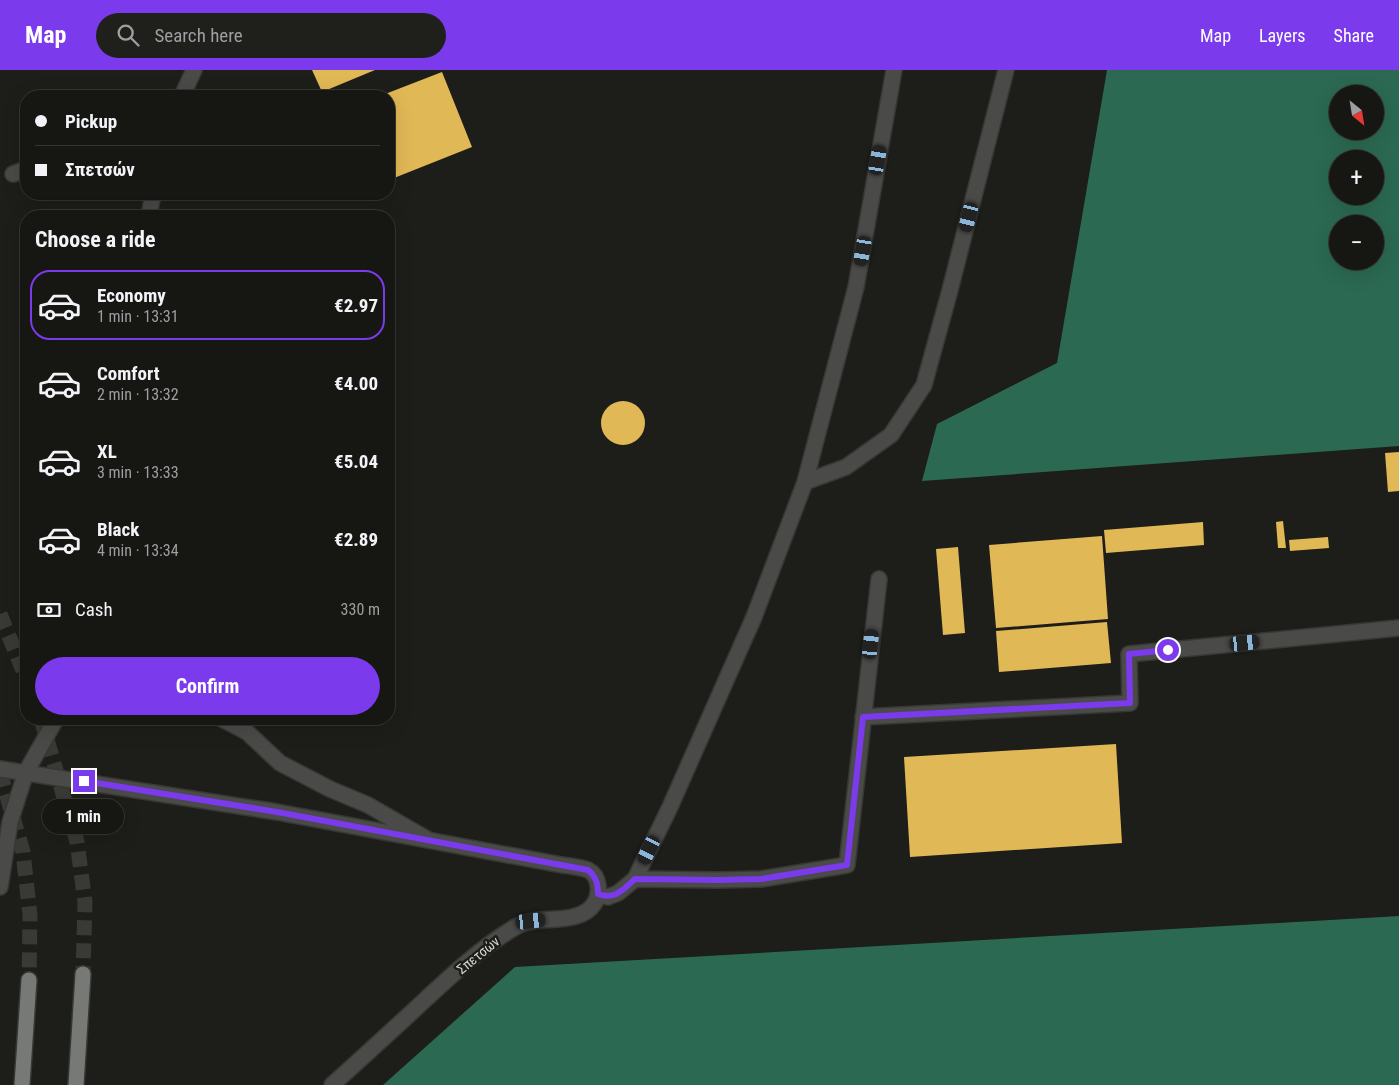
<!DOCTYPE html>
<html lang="en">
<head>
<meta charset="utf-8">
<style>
  :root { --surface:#161613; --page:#1f1f1c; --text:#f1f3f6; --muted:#9e9fa0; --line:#353533; --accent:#7c3aed }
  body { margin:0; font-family:"Roboto Condensed",sans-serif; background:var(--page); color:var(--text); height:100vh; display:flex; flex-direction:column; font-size:19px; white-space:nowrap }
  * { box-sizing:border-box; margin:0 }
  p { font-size:16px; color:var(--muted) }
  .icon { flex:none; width:28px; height:28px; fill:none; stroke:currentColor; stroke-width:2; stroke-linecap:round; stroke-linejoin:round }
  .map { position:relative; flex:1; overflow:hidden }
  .side { position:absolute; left:20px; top:140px; width:375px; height:515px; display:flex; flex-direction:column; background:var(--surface); border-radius:20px; box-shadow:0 5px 20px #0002,0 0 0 1px var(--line) }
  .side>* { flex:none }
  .guide { position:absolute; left:20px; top:20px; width:375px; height:110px; border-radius:20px; box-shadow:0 5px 20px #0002,0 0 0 1px var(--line); display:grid; align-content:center; height:110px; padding:0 15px; background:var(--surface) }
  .needle { width:32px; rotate:150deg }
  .fabs { position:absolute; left:1329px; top:15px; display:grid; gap:10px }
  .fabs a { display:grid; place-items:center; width:55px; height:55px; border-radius:50%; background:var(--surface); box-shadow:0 5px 20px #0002,0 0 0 1px var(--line); font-size:25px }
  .end { position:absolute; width:22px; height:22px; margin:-11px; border:6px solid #7c3aed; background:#fff; box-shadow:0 0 0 2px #fff }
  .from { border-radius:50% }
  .bubble { position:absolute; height:35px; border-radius:18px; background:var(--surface); box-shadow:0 5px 20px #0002,0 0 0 1px var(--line); font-size:16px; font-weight:700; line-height:35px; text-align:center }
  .car { position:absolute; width:15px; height:30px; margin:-15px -8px; border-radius:6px; box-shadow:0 0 4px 1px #0007; background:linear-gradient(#222 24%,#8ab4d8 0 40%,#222 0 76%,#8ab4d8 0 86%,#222 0) }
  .guide b { display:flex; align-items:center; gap:18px; height:48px; font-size:19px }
  .guide b+b { border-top:1px solid var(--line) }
  .guide i { width:12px; height:12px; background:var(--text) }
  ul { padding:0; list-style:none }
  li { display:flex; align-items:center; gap:15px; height:70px; margin:0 10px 8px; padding:0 5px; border:2px solid transparent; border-radius:20px }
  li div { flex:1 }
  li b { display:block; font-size:19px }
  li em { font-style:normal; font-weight:700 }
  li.current { border-color:var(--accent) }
  li>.icon { width:45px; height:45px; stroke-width:1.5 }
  h2 { padding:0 15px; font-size:22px; line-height:60px }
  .pay { display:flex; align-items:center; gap:12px; height:55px; padding:0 15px; font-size:19px }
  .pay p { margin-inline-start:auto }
  .cta { display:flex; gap:10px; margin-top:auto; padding:10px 15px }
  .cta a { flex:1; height:58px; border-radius:30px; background:var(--accent); color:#fff; font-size:20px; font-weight:700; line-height:58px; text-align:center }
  header { display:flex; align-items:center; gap:30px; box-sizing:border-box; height:70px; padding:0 25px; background:var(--accent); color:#fff }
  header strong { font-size:24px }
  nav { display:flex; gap:28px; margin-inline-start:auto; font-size:18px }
  .search { width:350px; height:45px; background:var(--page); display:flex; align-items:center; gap:12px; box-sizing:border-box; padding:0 18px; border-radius:28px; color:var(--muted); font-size:19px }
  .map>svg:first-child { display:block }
  .water { fill:#2b6952; fill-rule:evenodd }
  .building { fill:#e1b856 }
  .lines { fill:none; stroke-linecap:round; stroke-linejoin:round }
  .primary-tunnel { stroke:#393935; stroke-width:15; stroke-dasharray:15 8; stroke-linecap:butt }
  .lane-casing { stroke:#373733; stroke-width:18 }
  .street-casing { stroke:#373733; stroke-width:18 }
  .primary-casing { stroke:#373733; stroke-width:18 }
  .lane { stroke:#4a4b49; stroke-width:15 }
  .street { stroke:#4a4b49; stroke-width:15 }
  .primary { stroke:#767975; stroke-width:15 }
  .route { stroke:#7c3aed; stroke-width:6 }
  .labels { text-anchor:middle; stroke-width:5; stroke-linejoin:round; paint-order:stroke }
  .street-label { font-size:14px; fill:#d7d7d4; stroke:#1d1d19 }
</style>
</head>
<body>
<header>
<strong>Map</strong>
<div class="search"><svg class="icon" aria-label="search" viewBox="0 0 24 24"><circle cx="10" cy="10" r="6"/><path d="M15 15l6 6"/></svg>Search here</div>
<nav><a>Map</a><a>Layers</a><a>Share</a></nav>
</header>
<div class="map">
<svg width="1399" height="1015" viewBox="0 0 1399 1015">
  <rect width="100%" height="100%" fill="#1d1d19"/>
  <path class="water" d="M1107 0H1399V376L922 411 937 354 1057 293ZM1338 24H1375V61H1338ZM1338 89H1375V126H1338ZM1338 154H1375V191H1338Z
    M1399 846V1015H383L515 897Z"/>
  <path class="building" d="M312 0H375L322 22Z
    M442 2 472 77 389 110V26H380Z
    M601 353a22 22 0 1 1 44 0a22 22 0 1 1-44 0Z
    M1399 382V421L1388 422 1385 383Z
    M1283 451 1286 478H1278L1276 452Z
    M1203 452 1204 475 1106 483 1104 460Z
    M1102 466 1108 549 996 558 989 475Z
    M1328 467 1329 478 1290 481 1289 470Z
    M958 477 965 563 943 565 936 479Z
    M1107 552 1111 593 999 602 996 561Z
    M1116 674 1122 773 910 787 904 687Z"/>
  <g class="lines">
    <path class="primary-tunnel" d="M0 544 26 608
      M41 649 77 772 85 832 83 904
      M0 702 23 782 30 845 29 910"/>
    <defs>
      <path id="lane" d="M182 26 194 0
        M13 104 26 99
        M149 146 153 124
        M805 412 846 397 891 365 924 315 950 220 1006 0
        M863 647 1130 633 1129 584 1399 558
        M222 649 247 662 280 693 330 719 368 735 427 769
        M26 702 56 649
        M635 809 719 810 761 809 847 795 879 509
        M598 824 608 827 618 823 635 809 670 737 754 547 805 412 856 217 894 0"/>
      <path id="street" d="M0 699 277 742 562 795C570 796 581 797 588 800 600 806 601 824 594 834 582 852 552 848 534 851 526 852 516 856 509 861 480 879 453 904 427 928 396 957 364 986 332 1015
        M0 817 10 752 26 702"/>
      <path id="primary" d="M22 1015 29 910
        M76 1015 83 904"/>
    </defs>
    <use href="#lane" class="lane-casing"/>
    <use href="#street" class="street-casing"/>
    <use href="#primary" class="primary-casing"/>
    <use href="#lane" class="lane"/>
    <use href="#street" class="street"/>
    <use href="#primary" class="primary"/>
  </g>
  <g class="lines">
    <path class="route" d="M84 711 277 742 588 800C596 807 598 813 598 824 616 830 622 820 635 809L719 810 761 809 847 795 863 647 1130 633 1129 584 1168 580"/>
  </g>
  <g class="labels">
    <g class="street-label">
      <text transform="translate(478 885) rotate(-39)" y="5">Σπετσών</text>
    </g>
  </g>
</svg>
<div class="fabs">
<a><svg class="needle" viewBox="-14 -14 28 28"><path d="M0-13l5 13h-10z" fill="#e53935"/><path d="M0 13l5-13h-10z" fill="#9e9fa0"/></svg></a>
<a>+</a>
<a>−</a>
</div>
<i class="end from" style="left:1168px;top:580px"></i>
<i class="end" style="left:84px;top:711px"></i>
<div class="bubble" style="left:42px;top:729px;width:82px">1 min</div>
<i class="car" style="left:878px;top:90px;rotate:10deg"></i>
<i class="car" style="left:969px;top:147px;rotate:194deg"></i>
<i class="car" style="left:863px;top:181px;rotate:190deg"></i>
<i class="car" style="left:1245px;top:573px;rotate:84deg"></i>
<i class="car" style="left:871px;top:574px;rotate:6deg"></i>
<i class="car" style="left:649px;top:780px;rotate:206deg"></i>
<i class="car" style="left:531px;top:851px;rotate:84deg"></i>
<div class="guide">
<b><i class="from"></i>Pickup</b>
<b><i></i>Σπετσών</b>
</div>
<section class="side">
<h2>Choose a ride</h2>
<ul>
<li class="current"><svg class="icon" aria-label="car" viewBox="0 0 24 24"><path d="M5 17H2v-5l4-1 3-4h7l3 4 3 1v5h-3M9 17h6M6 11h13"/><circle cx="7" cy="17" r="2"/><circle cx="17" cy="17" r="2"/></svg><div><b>Economy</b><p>1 min · 13:31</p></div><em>€2.97</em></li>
<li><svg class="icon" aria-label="car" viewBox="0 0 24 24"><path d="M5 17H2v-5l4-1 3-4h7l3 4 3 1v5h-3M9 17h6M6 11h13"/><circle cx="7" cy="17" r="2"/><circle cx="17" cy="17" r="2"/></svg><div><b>Comfort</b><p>2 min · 13:32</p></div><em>€4.00</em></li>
<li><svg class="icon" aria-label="car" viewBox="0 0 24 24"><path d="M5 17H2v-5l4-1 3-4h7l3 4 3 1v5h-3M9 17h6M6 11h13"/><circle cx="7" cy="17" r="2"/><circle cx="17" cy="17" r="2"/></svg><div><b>XL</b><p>3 min · 13:33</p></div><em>€5.04</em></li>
<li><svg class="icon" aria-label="car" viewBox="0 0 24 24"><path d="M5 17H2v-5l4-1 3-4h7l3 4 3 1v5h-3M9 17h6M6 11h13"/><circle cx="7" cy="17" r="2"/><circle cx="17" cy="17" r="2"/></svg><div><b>Black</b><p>4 min · 13:34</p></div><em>€2.89</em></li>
</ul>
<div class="pay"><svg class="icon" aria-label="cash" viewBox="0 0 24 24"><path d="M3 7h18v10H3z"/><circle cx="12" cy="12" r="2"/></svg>Cash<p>330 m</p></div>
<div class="cta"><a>Confirm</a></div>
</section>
</div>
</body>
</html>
